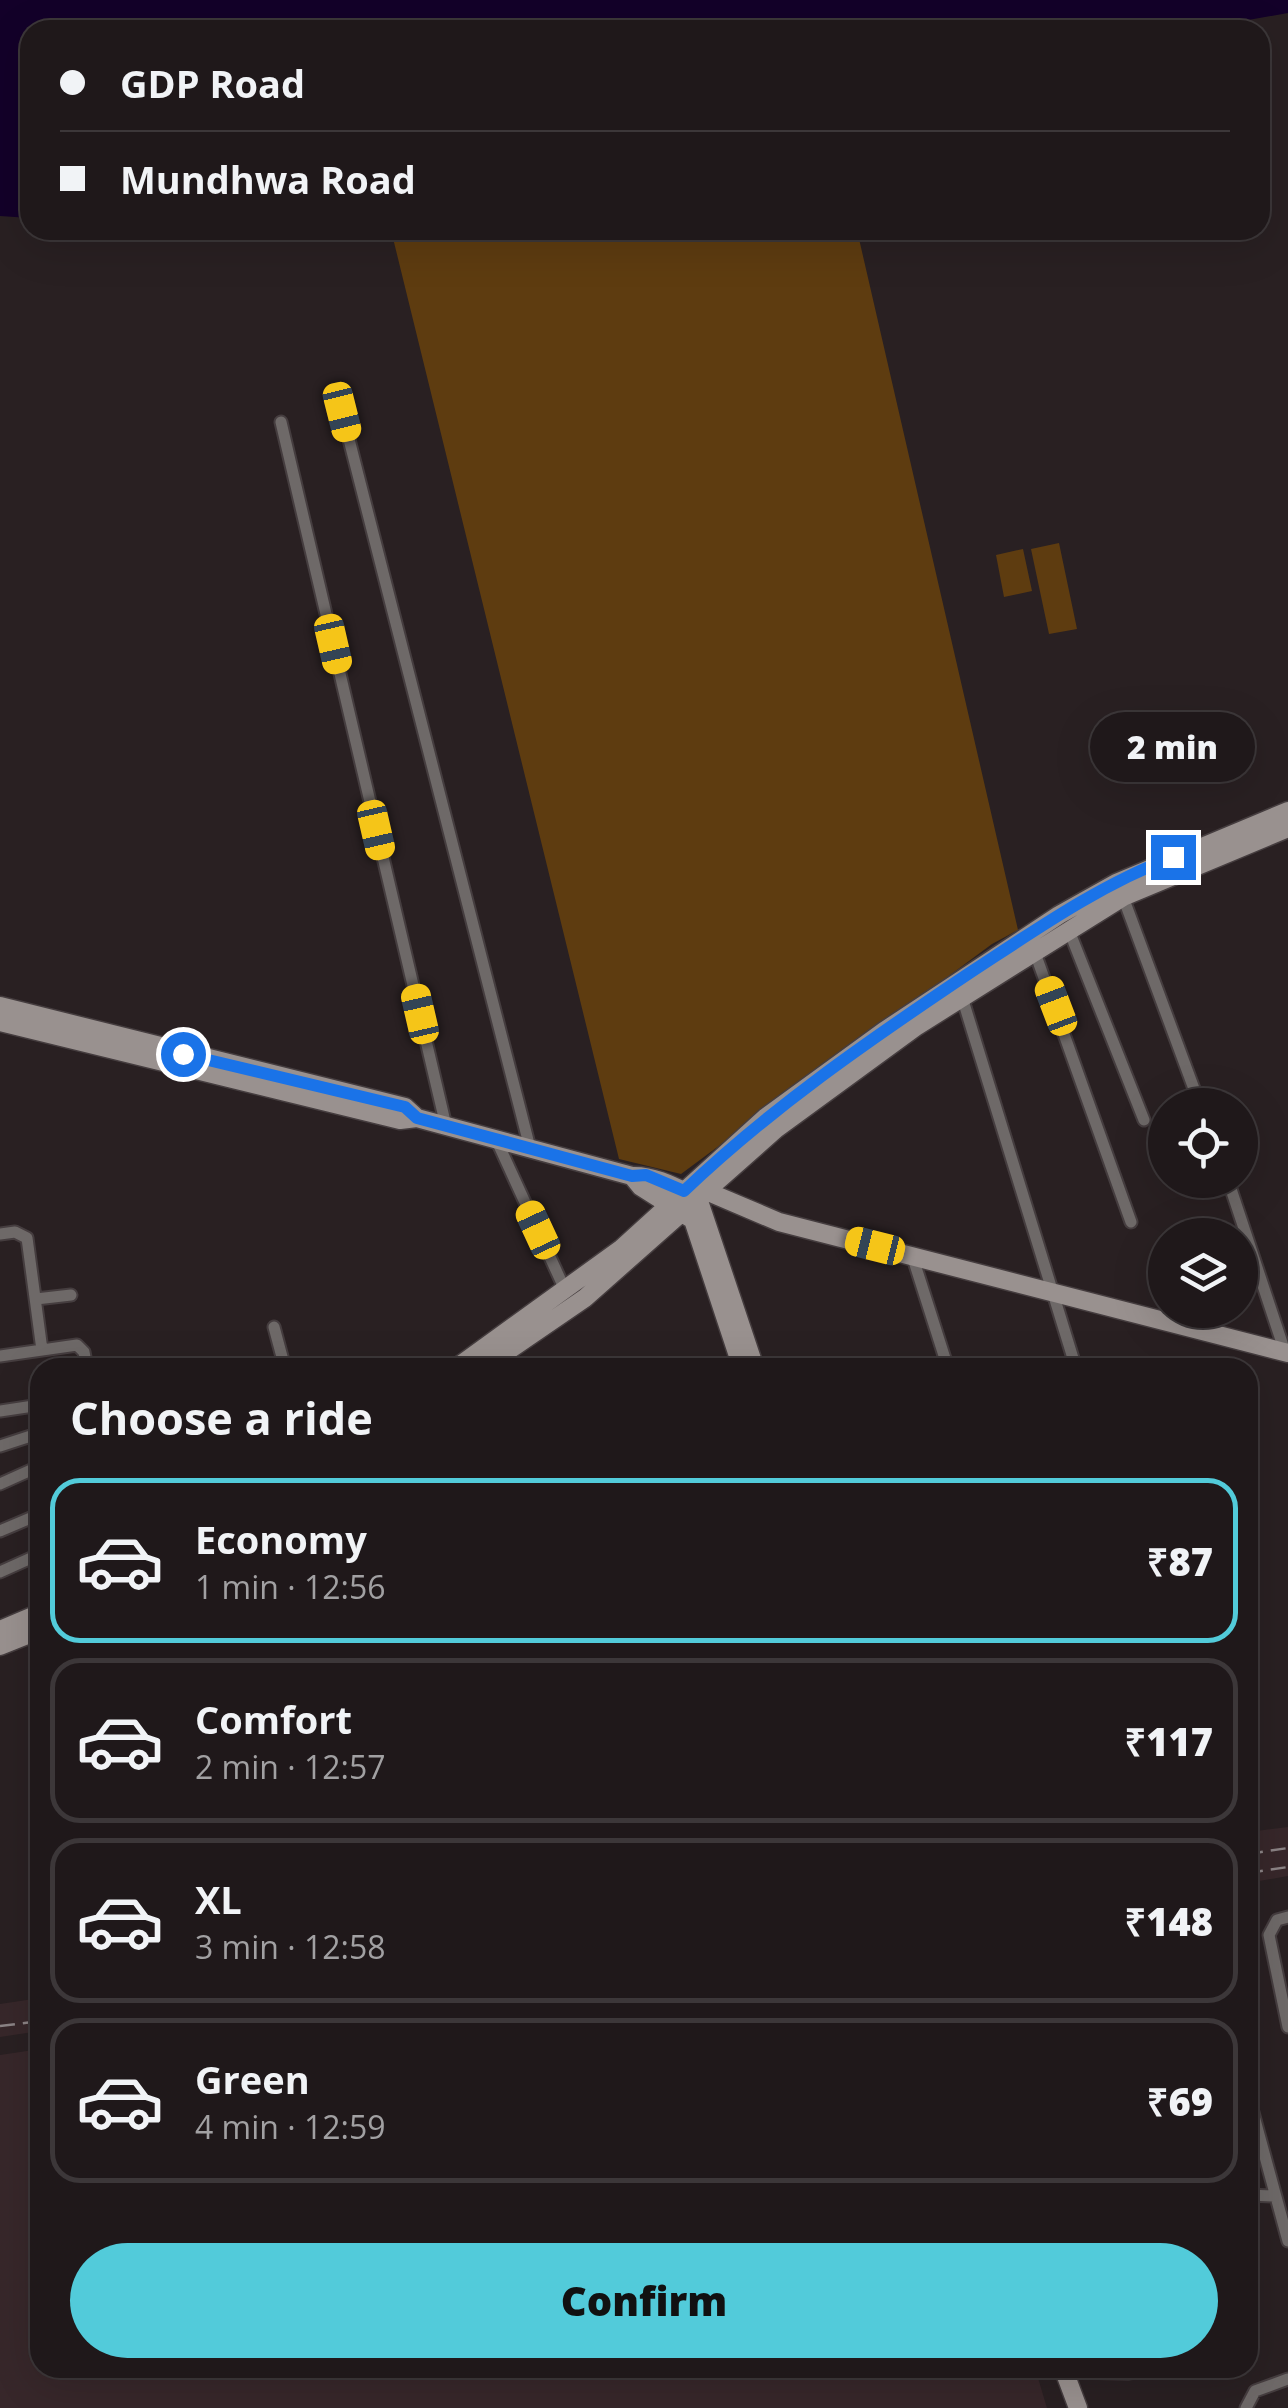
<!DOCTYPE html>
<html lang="en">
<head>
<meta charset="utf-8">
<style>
  :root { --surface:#1f181a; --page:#272123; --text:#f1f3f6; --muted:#a1a0a2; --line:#3c3739; --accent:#52cbda }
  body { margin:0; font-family:"Open Sans",sans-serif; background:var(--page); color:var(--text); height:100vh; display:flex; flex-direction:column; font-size:38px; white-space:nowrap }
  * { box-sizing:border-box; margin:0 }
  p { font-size:32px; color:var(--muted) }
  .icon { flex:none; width:55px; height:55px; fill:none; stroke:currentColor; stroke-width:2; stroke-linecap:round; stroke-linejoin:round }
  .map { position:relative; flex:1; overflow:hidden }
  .sheet { position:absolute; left:30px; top:1358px; width:1228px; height:1020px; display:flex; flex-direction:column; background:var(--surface); border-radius:30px; box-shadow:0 10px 40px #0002,0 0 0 2px var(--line) }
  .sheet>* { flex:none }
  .banner { position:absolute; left:20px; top:20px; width:1250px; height:220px; border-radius:30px; box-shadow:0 10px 40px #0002,0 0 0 2px var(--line); display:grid; align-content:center; height:220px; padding:0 40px; background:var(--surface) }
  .buttons { position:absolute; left:1148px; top:1088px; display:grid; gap:20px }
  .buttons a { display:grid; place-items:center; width:110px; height:110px; border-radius:50%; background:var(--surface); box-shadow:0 10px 40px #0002,0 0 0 2px var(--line); font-size:50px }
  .end { position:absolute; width:45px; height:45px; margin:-22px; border:12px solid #1a73e8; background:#fff; box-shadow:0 0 0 5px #fff }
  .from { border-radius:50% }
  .bubble { position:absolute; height:70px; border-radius:35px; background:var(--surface); box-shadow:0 10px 40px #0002,0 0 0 2px var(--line); font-size:32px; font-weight:800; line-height:70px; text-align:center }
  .car { position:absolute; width:30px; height:60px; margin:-30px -15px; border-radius:12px; box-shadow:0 0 8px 2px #0007; background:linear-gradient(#f5c518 24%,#345 0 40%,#f5c518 0 76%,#345 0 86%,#f5c518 0) }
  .banner b { display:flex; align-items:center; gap:35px; height:95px; font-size:38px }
  .banner b+b { border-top:2px solid var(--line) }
  .banner i { width:25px; height:25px; background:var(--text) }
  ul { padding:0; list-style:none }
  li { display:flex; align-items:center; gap:30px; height:165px; margin:0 20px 15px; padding:0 20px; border:5px solid var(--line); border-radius:30px }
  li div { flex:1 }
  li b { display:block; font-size:38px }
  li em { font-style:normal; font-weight:800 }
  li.active { border-color:var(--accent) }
  li>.icon { width:90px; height:90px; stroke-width:1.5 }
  h2 { padding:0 40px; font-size:45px; line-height:120px }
  .action { display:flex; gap:20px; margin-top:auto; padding:20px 40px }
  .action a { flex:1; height:115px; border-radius:60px; background:var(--accent); color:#111; font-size:40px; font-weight:800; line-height:115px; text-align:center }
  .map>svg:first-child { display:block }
  .built { fill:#37272a }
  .green { fill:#5e3c10 }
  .water { fill:#130029 }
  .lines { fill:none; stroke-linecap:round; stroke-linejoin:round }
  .street-casing { stroke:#453d3f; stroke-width:15 }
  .secondary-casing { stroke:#453d3f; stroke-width:21 }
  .street { stroke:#6e6968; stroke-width:11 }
  .secondary { stroke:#99918f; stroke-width:18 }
  .rail { stroke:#8b8385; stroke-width:2.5; stroke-dasharray:15 8; stroke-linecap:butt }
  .route { stroke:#1a73e8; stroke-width:12 }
</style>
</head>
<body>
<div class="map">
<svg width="1288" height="2408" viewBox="0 0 1288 2408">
  <rect width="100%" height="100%" fill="#292022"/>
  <path class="built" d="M1288 1827V1876L1248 1883V1832Z
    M40 1998V2031L0 2037V2004Z
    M40 2049V2368H1035L1047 2408H0V2055Z"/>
  <path class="green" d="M391 230H857L1018 930 992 944 681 1174 619 1159Z
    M1059 543 1077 629 1049 634 1031 549Z
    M1023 549 1032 591 1004 597 996 555Z"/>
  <path class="water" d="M0 0H1288V13L1192 30H30V218L0 216Z"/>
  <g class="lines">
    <defs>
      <path id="street" d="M342 412 530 1148
        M281 422 446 1126
        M1123 897 1200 1105
        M1068 928 1144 1120
        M1034 950 1131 1222
        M962 997 1076 1368
        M496 1139 566 1292
        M1228 1180 1285 1352
        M0 1234 15 1232 27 1238 42 1350
        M912 1255 948 1368
        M36 1299 71 1295
        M274 1327 285 1368
        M0 1356 77 1345 84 1352 87 1368
        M0 1411 40 1405
        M0 1446 40 1433
        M0 1484 40 1466
        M0 1531 40 1514
        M0 1572 40 1554
        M1288 1917 1277 1920 1269 1935 1288 2027
        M1248 2094 1288 2241
        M1248 2195 1274 2196
        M1065 2372 1128 2373 1171 2368
        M1246 2408 1255 2391 1288 2379"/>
      <path id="secondary" d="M0 1006 405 1107 417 1118
        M0 1022 400 1120 417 1118 632 1176C655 1175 677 1188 698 1198L755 1368
        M632 1176 641 1187 693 1220 742 1368
        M706 1191 779 1222 1288 1353
        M456 1368 622 1248 766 1117 884 1031 1059 915 1116 883 1288 811
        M483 1368 585 1298 776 1129 917 1026 1123 897 1288 828
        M0 1630 40 1613
        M0 1646 40 1630
        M1063 2368 1078 2408"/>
    </defs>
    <use href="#street" class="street-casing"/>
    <use href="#secondary" class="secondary-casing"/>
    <use href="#street" class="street"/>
    <use href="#secondary" class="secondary"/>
    <path class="rail" d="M1248 1854 1288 1848
      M1248 1873 1288 1867
      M0 2026 40 2021"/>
  </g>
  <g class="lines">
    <path class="route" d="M183 1054 405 1107 417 1118 632 1176 646 1175 684 1191C771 1108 868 1041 968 974 1034 931 1099 885 1173 857"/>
  </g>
</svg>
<div class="buttons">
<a><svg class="icon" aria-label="locate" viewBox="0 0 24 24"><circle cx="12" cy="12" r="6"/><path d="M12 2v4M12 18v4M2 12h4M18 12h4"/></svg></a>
<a><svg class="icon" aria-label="layers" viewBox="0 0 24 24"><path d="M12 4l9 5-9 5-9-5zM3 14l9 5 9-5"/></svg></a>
</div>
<i class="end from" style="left:183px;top:1054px"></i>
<i class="end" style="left:1173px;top:857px"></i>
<div class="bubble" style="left:1090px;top:712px;width:165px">2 min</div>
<i class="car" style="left:342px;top:412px;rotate:166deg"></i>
<i class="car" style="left:333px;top:644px;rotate:167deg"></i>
<i class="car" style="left:376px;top:830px;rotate:167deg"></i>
<i class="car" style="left:1056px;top:1006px;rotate:339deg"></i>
<i class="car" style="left:420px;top:1014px;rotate:347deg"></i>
<i class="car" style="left:538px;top:1230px;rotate:335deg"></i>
<i class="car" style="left:875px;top:1246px;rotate:284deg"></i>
<div class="banner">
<b><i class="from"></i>GDP Road</b>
<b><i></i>Mundhwa Road</b>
</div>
<section class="sheet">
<h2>Choose a ride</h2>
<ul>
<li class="active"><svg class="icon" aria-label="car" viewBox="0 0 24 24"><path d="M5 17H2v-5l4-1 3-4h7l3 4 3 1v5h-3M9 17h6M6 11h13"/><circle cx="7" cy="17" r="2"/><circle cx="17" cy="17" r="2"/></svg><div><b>Economy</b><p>1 min · 12:56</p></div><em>₹87</em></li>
<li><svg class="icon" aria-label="car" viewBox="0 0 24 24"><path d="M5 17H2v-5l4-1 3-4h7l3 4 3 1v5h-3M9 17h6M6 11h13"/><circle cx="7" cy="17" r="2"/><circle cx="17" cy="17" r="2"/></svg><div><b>Comfort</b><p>2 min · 12:57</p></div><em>₹117</em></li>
<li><svg class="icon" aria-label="car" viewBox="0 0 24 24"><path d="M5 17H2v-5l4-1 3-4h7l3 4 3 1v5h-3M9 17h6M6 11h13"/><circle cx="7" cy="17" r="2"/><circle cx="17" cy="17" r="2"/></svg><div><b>XL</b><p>3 min · 12:58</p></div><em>₹148</em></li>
<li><svg class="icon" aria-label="car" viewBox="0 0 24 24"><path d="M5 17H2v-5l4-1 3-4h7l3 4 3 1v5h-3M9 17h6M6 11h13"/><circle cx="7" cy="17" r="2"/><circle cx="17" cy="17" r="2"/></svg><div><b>Green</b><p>4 min · 12:59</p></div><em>₹69</em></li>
</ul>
<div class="action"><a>Confirm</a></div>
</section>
</div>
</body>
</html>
